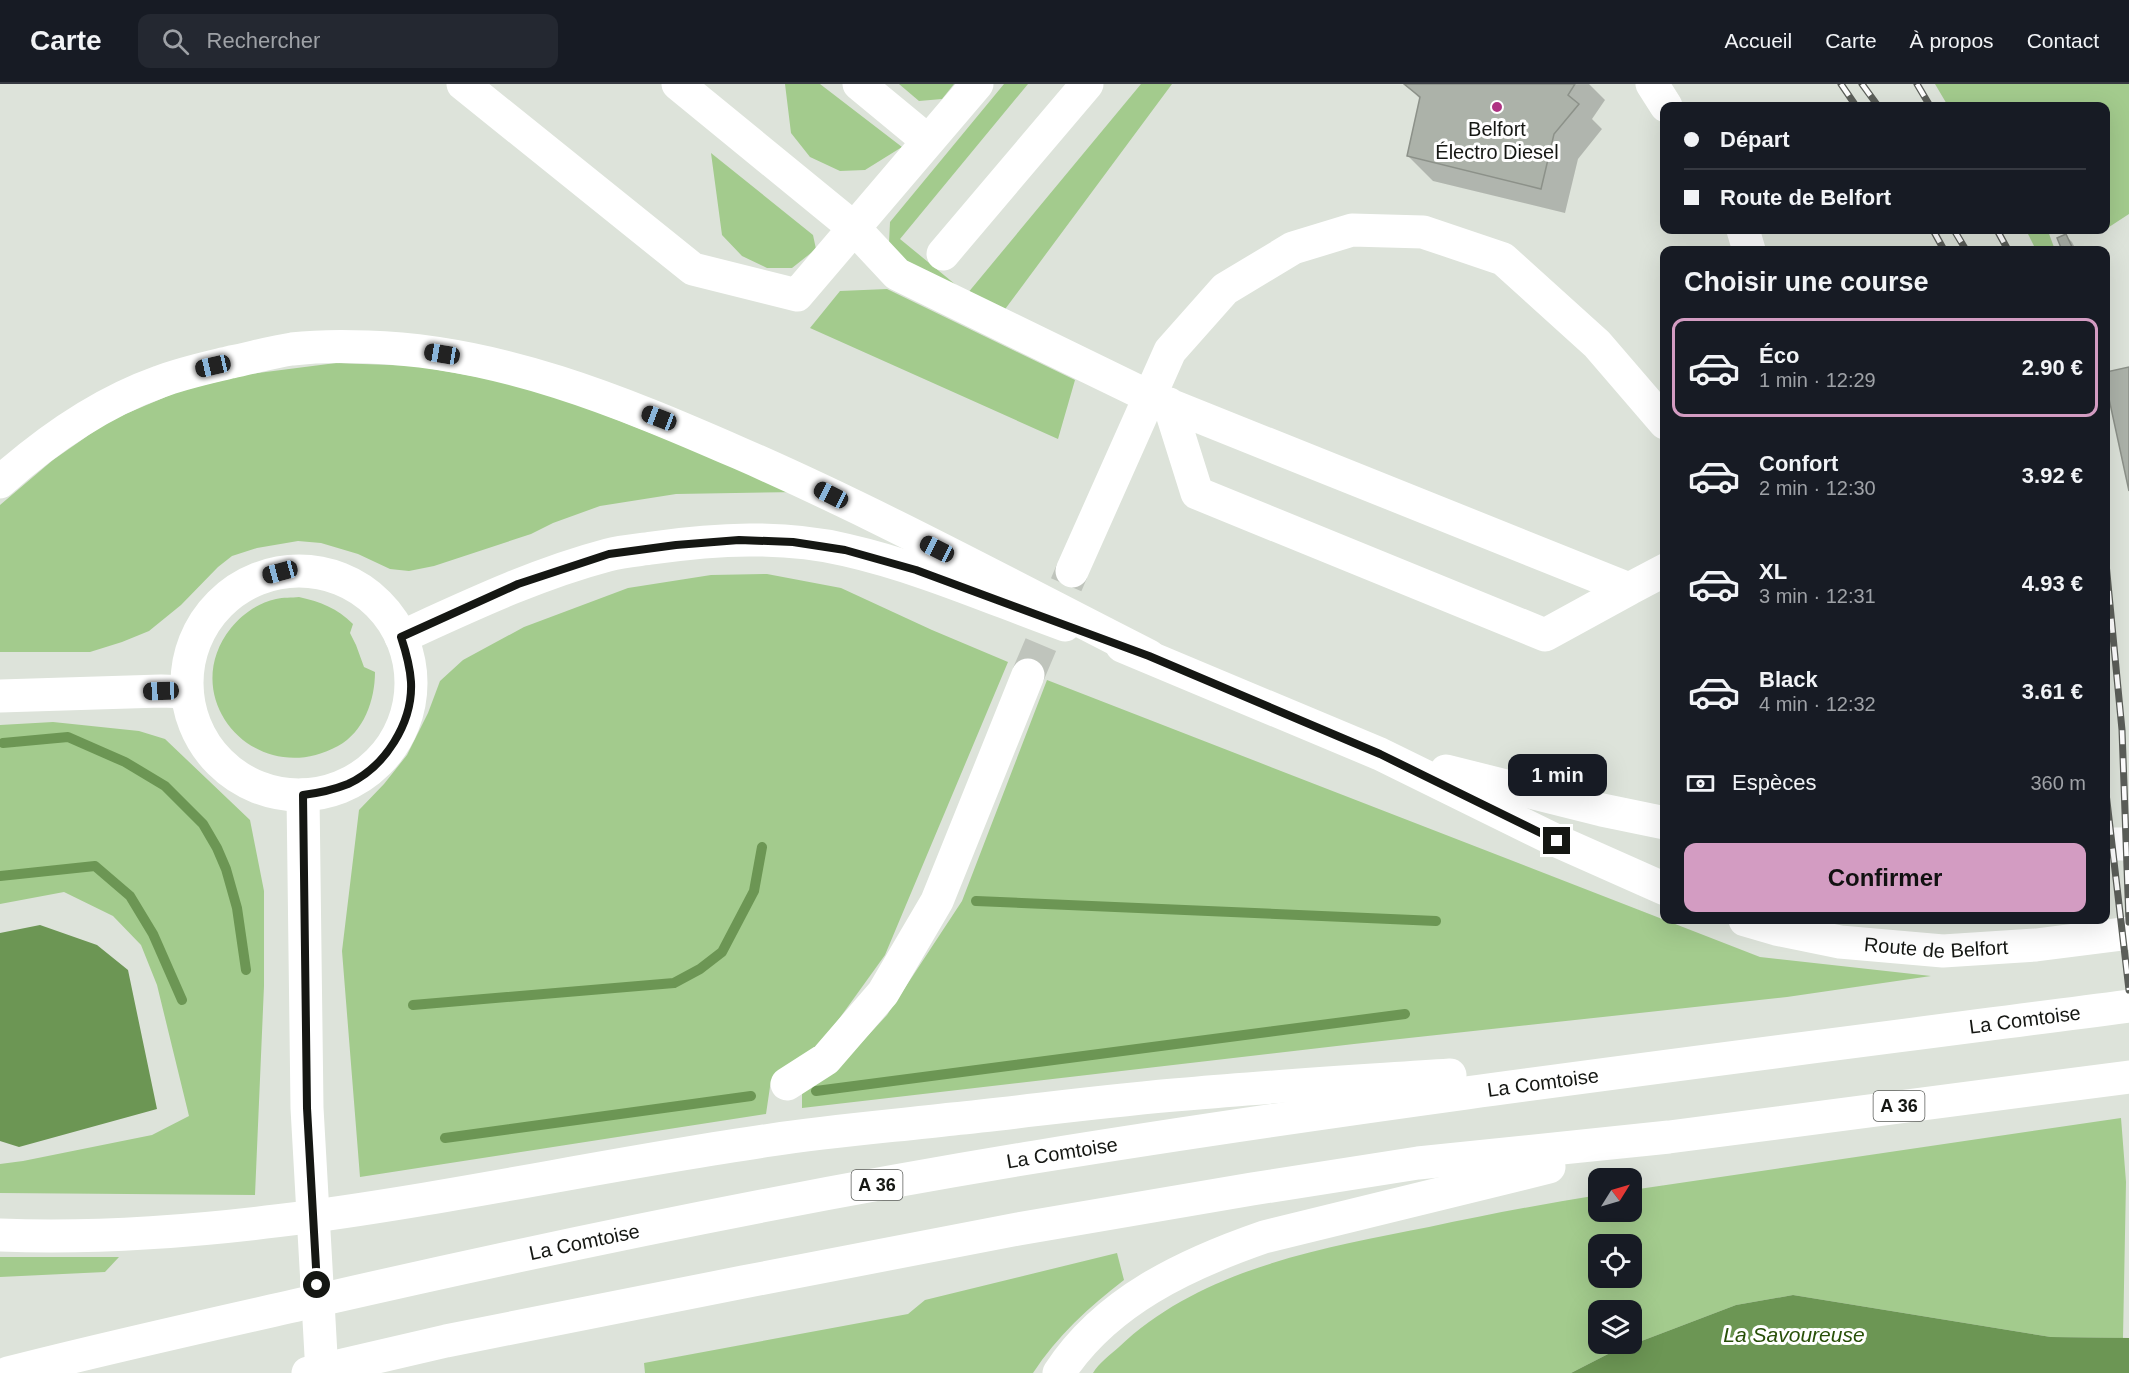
<!DOCTYPE html>
<html lang="fr">
<head>
<meta charset="utf-8">
<style>
  :root { --surface:#171b24; --page:#242831; --text:#f1f3f6; --muted:#9ea1a6; --line:#363941; --accent:#d39cc2 }
  body { margin:0; font-family:Arial,sans-serif; background:var(--page); color:var(--text); height:100vh; display:flex; flex-direction:column; font-size:22px; white-space:nowrap }
  * { box-sizing:border-box; margin:0 }
  p { font-size:20px; color:var(--muted) }
  .icon { flex:none; width:33px; height:33px; fill:none; stroke:currentColor; stroke-width:2; stroke-linecap:round; stroke-linejoin:round }
  .map { position:relative; flex:1; overflow:hidden }
  .details { position:absolute; left:1660px; top:162px; width:450px; height:678px; display:flex; flex-direction:column; background:var(--surface); border-radius:12px; box-shadow:0 6px 24px #0002 }
  .details>* { flex:none }
  .guide { position:absolute; left:1660px; top:18px; width:450px; height:132px; border-radius:12px; box-shadow:0 6px 24px #0002; display:grid; align-content:center; height:132px; padding:0 24px; background:var(--surface) }
  .needle { width:39px; rotate:53deg }
  .fabs { position:absolute; left:1588px; top:1084px; display:grid; gap:12px }
  .fabs a { display:grid; place-items:center; width:54px; height:54px; border-radius:12px; background:var(--surface); box-shadow:0 6px 24px #0002; font-size:30px }
  .end { position:absolute; width:27px; height:27px; margin:-14px; border:8px solid #151713; background:#fff; box-shadow:0 0 0 3px #fff }
  .from { border-radius:50% }
  .bubble { position:absolute; height:42px; border-radius:12px; background:var(--surface); box-shadow:0 6px 24px #0002; font-size:20px; font-weight:700; line-height:42px; text-align:center }
  .car { position:absolute; width:18px; height:36px; margin:-18px -9px; border-radius:8px; box-shadow:0 0 4px 2px #0007; background:linear-gradient(#222 24%,#8ab4d8 0 40%,#222 0 76%,#8ab4d8 0 86%,#222 0) }
  .guide b { display:flex; align-items:center; gap:21px; height:57px; font-size:22px }
  .guide b+b { border-top:2px solid var(--line) }
  .guide i { width:15px; height:15px; background:var(--text) }
  ul { padding:0; list-style:none }
  li { display:flex; align-items:center; gap:18px; height:99px; margin:0 12px 9px; padding:0 12px; border:3px solid transparent; border-radius:12px }
  li div { flex:1 }
  li b { display:block; font-size:22px }
  li em { font-style:normal; font-weight:700 }
  li.current { border-color:var(--accent) }
  li>.icon { width:54px; height:54px; stroke-width:1.5 }
  h2 { padding:0 24px; font-size:27px; line-height:72px }
  .pay { display:flex; align-items:center; gap:15px; height:66px; padding:0 24px; font-size:22px }
  .pay p { margin-inline-start:auto }
  .button { display:flex; gap:12px; margin-top:auto; padding:12px 24px }
  .button a { flex:1; height:69px; border-radius:12px; background:var(--accent); color:#111; font-size:24px; font-weight:700; line-height:69px; text-align:center }
  header { display:flex; align-items:center; gap:36px; box-sizing:border-box; height:84px; padding:0 30px; background:var(--surface); border-bottom:2px solid var(--line) }
  header strong { font-size:28px }
  nav { display:flex; gap:33px; margin-inline-start:auto; font-size:21px }
  .search { width:420px; height:54px; background:var(--page); display:flex; align-items:center; gap:15px; box-sizing:border-box; padding:0 21px; border-radius:12px; color:var(--muted); font-size:22px }
  .map>svg:first-child { display:block }
  .green { fill:#a3cb8d; fill-rule:evenodd }
  .water { fill:#6c9654 }
  .shadow { fill:#0003 }
  .lines { fill:none; stroke-linecap:round; stroke-linejoin:round }
  .stream { stroke:#6c9654; stroke-width:10 }
  .building { fill:#acb2a9; stroke:#8c9189; stroke-width:1.5 }
  .minor-tunnel { stroke:#bfc4bc; stroke-width:33; stroke-dasharray:33 16; stroke-linecap:butt }
  .minor { stroke:#fff; stroke-width:33 }
  .major { stroke:#fff; stroke-width:33 }
  .highway { stroke:#fff; stroke-width:33 }
  .rail-casing { stroke:#5b5e59; stroke-width:7 }
  .rail { stroke:#fff; stroke-width:4.5; stroke-dasharray:14; stroke-linecap:butt }
  .route { stroke:#151713; stroke-width:8 }
  .poi-dot { fill:#af3283; stroke:#fff; stroke-width:2 }
  .labels { text-anchor:middle; stroke-width:6; stroke-linejoin:round; paint-order:stroke }
  .shield { fill:#fff; stroke:#5b5d5a; stroke-width:1.5 }
  .shield-label { font-size:18px; font-weight:bold; fill:#151713 }
  .poi-label { font-size:20px; fill:#151713; stroke:#fff }
  .street-label { font-size:20px; fill:#151713; stroke:#fff }
  .water-label { font-size:21px; font-style:italic; fill:#285008; stroke:#fff }
</style>
</head>
<body>
<header>
<strong>Carte</strong>
<div class="search"><svg class="icon" aria-label="search" viewBox="0 0 24 24"><circle cx="10" cy="10" r="6"/><path d="M15 15l6 6"/></svg>Rechercher</div>
<nav><a>Accueil</a><a>Carte</a><a>À propos</a><a>Contact</a></nav>
</header>
<div class="map">
<svg width="2129" height="1289" viewBox="0 0 2129 1289">
  <rect width="100%" height="100%" fill="#dde3da"/>
  <path class="green" d="M785 0H820L902 63 865 86 840 87 810 73 791 49Z
    M899 0H954L942 15 919 17Z
    M1004 0H1028L900 155 967 210 1141 0H1172L1000 232 906 185 889 159 890 138Z
    M1935 0H2129V130L2106 145V22H1948Z
    M711 69 813 151 816 165 792 184H767L742 172 722 151Z
    M2026 146H2050L2048 147 2055 166H2036Z
    M887 205 1075 296 1058 355 810 244 840 207Z
    M336 279 416 282 534 303 800 408 676 410 600 422 553 439 531 450 434 482 409 487 390 485 358 470 321 459 298 457 257 464 232 472 218 483 181 521 149 547 122 558 90 568H0V421L53 376 109 337 182 306 250 290Z
    M767 490 841 504 932 546 1008 578 885 871 839 935 811 970 771 996 766 1030 360 1093 342 867 359 726 384 700 407 671 428 629 440 597 463 576 524 543 628 504 711 491Z
    M299 513C321 518 337 524 353 540L350 549 356 561 364 583 375 588C375 616 364 648 338 662 256 707 175 614 231 544 242 530 258 519 276 515 283 513 292 514 299 513Z
    M1047 596 1760 873 1931 892 1787 913 1354 960 802 1024V1002L837 985 887 931 962 817Z
    M53 638 139 647 165 655 250 736 264 807V902L255 1111 0 1109V1080L23 1077 152 1051 189 1032 157 901 141 861 113 832 64 808 0 820V641Z
    M2121 1034 2126 1098 2123 1254 2051 1253 1793 1211 1736 1221 1610 1269 1571 1289H1093C1099 1279 1110 1271 1119 1263 1201 1185 1321 1164 1429 1143 1485 1131 1542 1120 1599 1111V1128H1632V1106ZM1599 1161H1632V1194H1599ZM1599 1227H1632V1260H1599Z
    M1117 1169 1124 1196C1089 1223 1057 1252 1033 1289H645L644 1279 908 1230 925 1216Z
    M0 1173H119L105 1188 0 1193Z"/>
  <path class="water" d="M40 841 97 861 128 886 157 1025 19 1063 0 1057V849Z
    M1793 1211 2051 1253 2129 1254V1289H1571L1610 1269 1736 1221Z"/>
  <path class="shadow" d="M1406 0H1589L1605 16 1592 35 1602 45 1578 75 1565 129 1433 97 1408 72 1421 16Z
    M2066 152 2072 158 2076 166H2063L2059 155Z"/>
  <g class="lines">
    <path class="stream" d="M3 659 68 653 125 678 165 702 203 740 217 764 226 785 237 824 246 886
      M0 792 95 782 130 812 153 850 182 916
      M976 817 1436 837
      M413 921 674 899 700 885 722 868 754 807 762 763
      M816 1007 1405 930
      M445 1054 751 1012"/>
  </g>
  <path class="building" d="M1404 0H1575L1568 11 1579 20 1554 50 1541 105 1407 72 1420 13Z
    M2066 150 2072 163 2062 166 2057 154Z
    M2129 283V407L2106 301V288Z"/>
  <g class="lines">
    <path class="minor-tunnel" d="M1028 591 1072 487"/>
    <path class="minor" d="M463 0 693 185 797 211 977 0
      M678 0 854 144 897 190 1150 313 1629 505 1665 486
      M859 0 928 57
      M1652 0 1666 22
      M1743 146 1749 166
      M943 170 1087 0
      M1169 320 1197 409 1545 551 1629 505
      M1072 487 1170 267 1225 205 1293 164 1352 146 1423 148 1503 175 1597 260 1665 339
      M787 1000 826 975 883 909 937 817 1028 591"/>
    <g class="major">
      <circle cx="299" cy="599" r="112"/>
      <path d="M401 553C469 522 536 490 608 471 622 467 638 466 652 464 716 455 783 451 846 466 921 483 993 515 1065 541"/>
      <path d="M1122 562 1380 670 1557 757 1665 805"/>
      <path d="M0 612 161 607 187 608"/>
      <path d="M1446 687 1602 726 1665 739"/>
      <path d="M303 711 307 1024 322 1289"/>
      <path d="M2106 760H2129"/>
      <path id="s1" d="M1745 836 1776 845 1840 858 1943 867 2036 861 2129 849"/>
    </g>
    <g class="highway">
      <path d="M0 398C46 357 100 319 159 298 182 289 206 284 231 278 251 274 272 268 292 265 317 262 343 262 368 263 499 267 620 317 739 369 879 430 1013 503 1149 572"/>
      <path d="M0 1151C261 1161 515 1093 771 1056 831 1047 892 1042 953 1035 1031 1027 1109 1016 1187 1010 1274 1002 1362 997 1450 991"/>
      <path id="s2" d="M8 1289C113 1262 218 1239 324 1215 560 1161 797 1112 1035 1073 1399 1014 1764 970 2129 922"/>
      <path d="M308 1289 446 1257 743 1198 1018 1145 1252 1105 1418 1079 1669 1053 2129 993"/>
      <path d="M1059 1289C1106 1217 1186 1180 1264 1153L1549 1083"/>
    </g>
    <defs>
      <path id="rail" d="M1841 0 1856 22
        M1862 0 1878 22
        M1917 0 1930 22
        M1933 146 1944 166
        M1954 146 1966 166
        M1997 146 2008 166
        M2106 479 2122 646 2129 838
        M2106 709 2129 906"/>
    </defs>
    <use href="#rail" class="rail-casing"/>
    <use href="#rail" class="rail"/>
  </g>
  <g class="lines">
    <path class="route" d="M317 1201 307 1024 303 711C319 709 333 706 348 700 385 683 413 639 411 598 410 582 406 568 401 553L518 500 609 470 676 461 739 456 793 458 845 466 916 486 1149 572 1380 670 1557 757"/>
  </g>
  <circle class="poi-dot" cx="1497" cy="23" r="6"/>
  <g class="labels">
    <g class="shield">
      <rect x="1873.5" y="1007" width="51" height="30" rx="4.5"/>
      <rect x="851.5" y="1086" width="51" height="30" rx="4.5"/>
    </g>
    <g class="shield-label">
      <text x="1899" y="1028">A 36</text>
      <text x="877" y="1107">A 36</text>
    </g>
    <g class="poi-label">
      <text x="1497" y="52">Belfort<tspan x="1497" dy="23">Électro Diesel</tspan></text>
    </g>
    <g class="street-label">
      <text dy="7" stroke="none"><textPath href="#s1" startOffset="194">Route de Belfort</textPath></text>
      <text dy="7" stroke="none"><textPath href="#s2" startOffset="2049">La Comtoise</textPath></text>
      <text dy="7" stroke="none"><textPath href="#s2" startOffset="1563">La Comtoise</textPath></text>
      <text dy="7" stroke="none"><textPath href="#s2" startOffset="1077">La Comtoise</textPath></text>
      <text dy="7" stroke="none"><textPath href="#s2" startOffset="591">La Comtoise</textPath></text>
    </g>
    <g class="water-label">
      <text x="1794" y="1258">La Savoureuse</text>
    </g>
  </g>
</svg>
<div class="fabs">
<a><svg class="needle" viewBox="-14 -14 28 28"><path d="M0-13l5 13h-10z" fill="#e53935"/><path d="M0 13l5-13h-10z" fill="#9ea1a6"/></svg></a>
<a><svg class="icon" aria-label="locate" viewBox="0 0 24 24"><circle cx="12" cy="12" r="6"/><path d="M12 2v4M12 18v4M2 12h4M18 12h4"/></svg></a>
<a><svg class="icon" aria-label="layers" viewBox="0 0 24 24"><path d="M12 4l9 5-9 5-9-5zM3 14l9 5 9-5"/></svg></a>
</div>
<i class="end from" style="left:317px;top:1201px"></i>
<i class="end" style="left:1557px;top:757px"></i>
<div class="bubble" style="left:1508px;top:670px;width:99px">1 min</div>
<i class="car" style="left:442px;top:270px;rotate:279deg"></i>
<i class="car" style="left:213px;top:282px;rotate:257deg"></i>
<i class="car" style="left:659px;top:334px;rotate:291deg"></i>
<i class="car" style="left:831px;top:411px;rotate:297deg"></i>
<i class="car" style="left:937px;top:465px;rotate:297deg"></i>
<i class="car" style="left:280px;top:488px;rotate:255deg"></i>
<i class="car" style="left:161px;top:607px;rotate:268deg"></i>
<div class="guide">
<b><i class="from"></i>Départ</b>
<b><i></i>Route de Belfort</b>
</div>
<section class="details">
<h2>Choisir une course</h2>
<ul>
<li class="current"><svg class="icon" aria-label="car" viewBox="0 0 24 24"><path d="M5 17H2v-5l4-1 3-4h7l3 4 3 1v5h-3M9 17h6M6 11h13"/><circle cx="7" cy="17" r="2"/><circle cx="17" cy="17" r="2"/></svg><div><b>Éco</b><p>1 min · 12:29</p></div><em>2.90 €</em></li>
<li><svg class="icon" aria-label="car" viewBox="0 0 24 24"><path d="M5 17H2v-5l4-1 3-4h7l3 4 3 1v5h-3M9 17h6M6 11h13"/><circle cx="7" cy="17" r="2"/><circle cx="17" cy="17" r="2"/></svg><div><b>Confort</b><p>2 min · 12:30</p></div><em>3.92 €</em></li>
<li><svg class="icon" aria-label="car" viewBox="0 0 24 24"><path d="M5 17H2v-5l4-1 3-4h7l3 4 3 1v5h-3M9 17h6M6 11h13"/><circle cx="7" cy="17" r="2"/><circle cx="17" cy="17" r="2"/></svg><div><b>XL</b><p>3 min · 12:31</p></div><em>4.93 €</em></li>
<li><svg class="icon" aria-label="car" viewBox="0 0 24 24"><path d="M5 17H2v-5l4-1 3-4h7l3 4 3 1v5h-3M9 17h6M6 11h13"/><circle cx="7" cy="17" r="2"/><circle cx="17" cy="17" r="2"/></svg><div><b>Black</b><p>4 min · 12:32</p></div><em>3.61 €</em></li>
</ul>
<div class="pay"><svg class="icon" aria-label="cash" viewBox="0 0 24 24"><path d="M3 7h18v10H3z"/><circle cx="12" cy="12" r="2"/></svg>Espèces<p>360 m</p></div>
<div class="button"><a>Confirmer</a></div>
</section>
</div>
</body>
</html>
